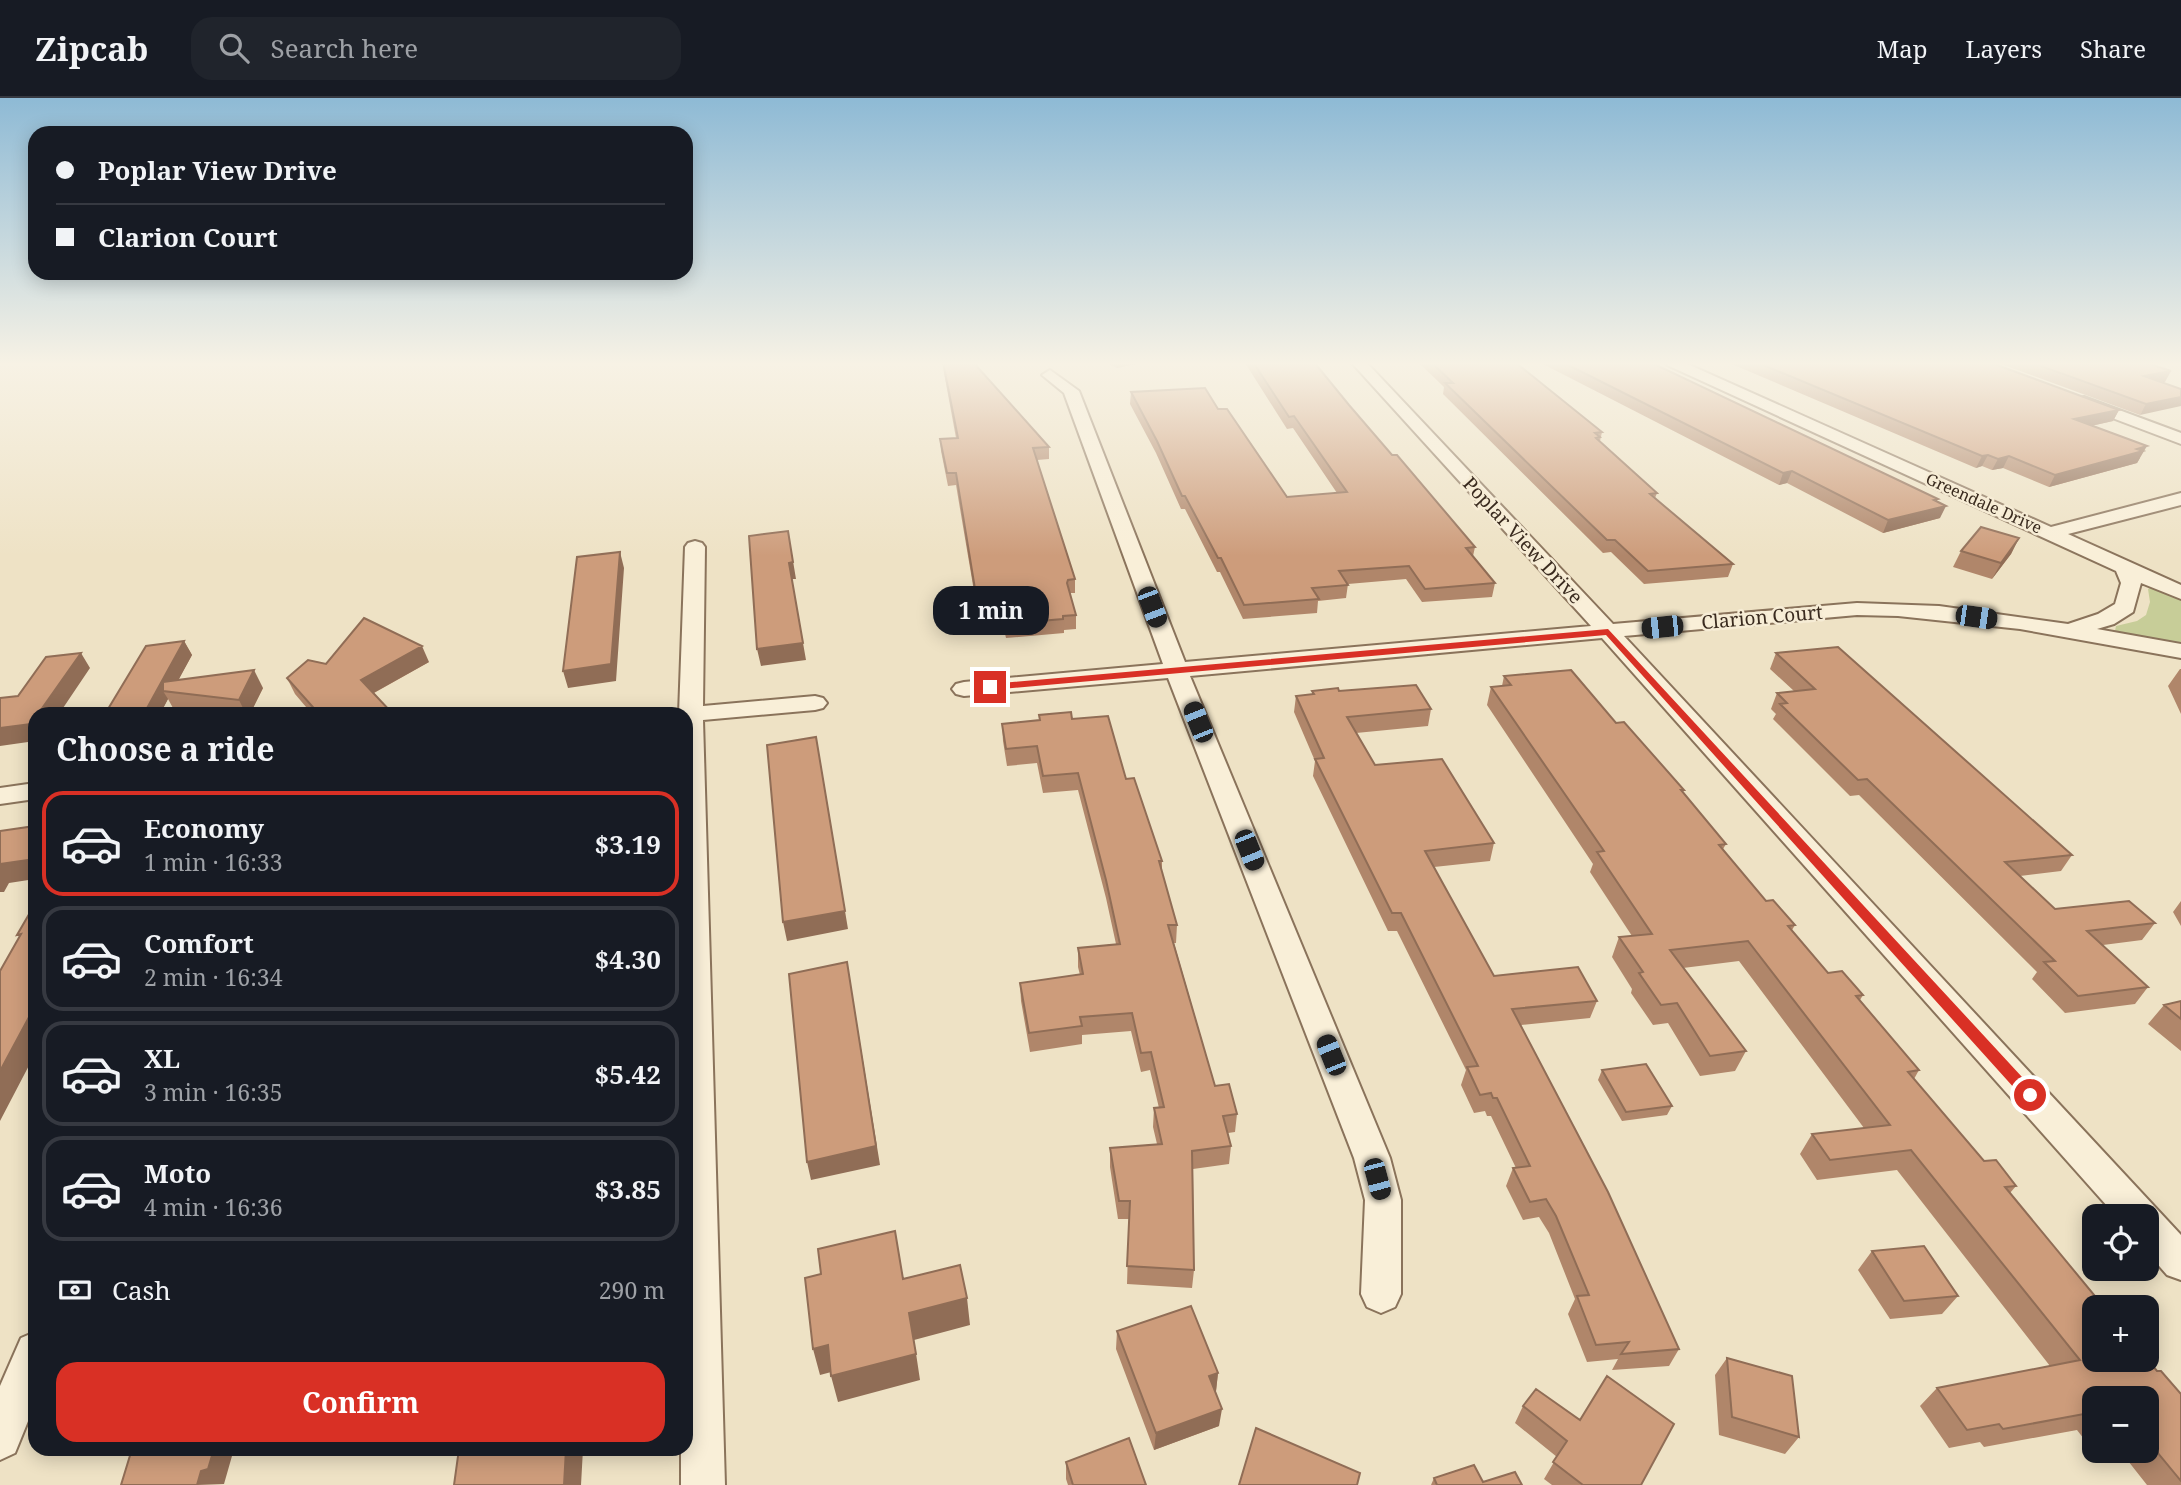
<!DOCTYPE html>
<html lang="en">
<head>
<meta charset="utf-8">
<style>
  :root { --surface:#171b24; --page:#20242c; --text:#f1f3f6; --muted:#9ea1a6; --line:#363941; --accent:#d93025 }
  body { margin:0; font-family:"Noto Serif",serif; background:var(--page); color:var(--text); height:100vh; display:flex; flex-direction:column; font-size:26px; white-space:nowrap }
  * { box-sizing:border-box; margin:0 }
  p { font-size:23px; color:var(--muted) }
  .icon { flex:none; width:38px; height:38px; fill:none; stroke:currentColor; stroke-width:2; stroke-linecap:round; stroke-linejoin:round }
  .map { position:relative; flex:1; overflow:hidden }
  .drawer { position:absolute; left:28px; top:609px; width:665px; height:749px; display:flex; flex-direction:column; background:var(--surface); border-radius:21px; box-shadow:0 4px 18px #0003 }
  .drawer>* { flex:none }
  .top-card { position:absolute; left:28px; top:28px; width:665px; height:154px; border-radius:21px; box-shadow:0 4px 18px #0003; display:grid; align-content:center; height:154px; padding:0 28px; background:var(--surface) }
  .controls { position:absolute; left:2082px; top:1106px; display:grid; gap:14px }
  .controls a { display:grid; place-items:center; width:77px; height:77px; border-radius:14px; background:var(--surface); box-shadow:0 4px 18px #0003; font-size:35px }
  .end { position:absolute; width:32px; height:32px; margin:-16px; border:9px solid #d93025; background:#fff; box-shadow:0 0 0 4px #fff }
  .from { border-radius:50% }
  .bubble { position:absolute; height:49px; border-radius:21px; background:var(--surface); box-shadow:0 4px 18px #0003; font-size:23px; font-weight:700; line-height:49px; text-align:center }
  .car { position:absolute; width:21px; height:42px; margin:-21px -10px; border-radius:9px; box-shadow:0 0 5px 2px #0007; background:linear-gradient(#222 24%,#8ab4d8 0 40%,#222 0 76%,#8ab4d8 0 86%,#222 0) }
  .top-card b { display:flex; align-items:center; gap:24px; height:66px; font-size:26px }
  .top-card b+b { border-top:2px solid var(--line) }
  .top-card i { width:18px; height:18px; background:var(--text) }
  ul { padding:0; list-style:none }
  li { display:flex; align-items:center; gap:21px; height:105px; margin:0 14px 10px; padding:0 14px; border:4px solid var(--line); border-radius:21px }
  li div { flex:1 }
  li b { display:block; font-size:26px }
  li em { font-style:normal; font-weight:700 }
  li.current { border-color:var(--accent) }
  li>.icon { width:63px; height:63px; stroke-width:1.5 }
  h2 { padding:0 28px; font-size:32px; line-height:84px }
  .pay { display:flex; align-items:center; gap:18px; height:77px; padding:0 28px; font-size:26px }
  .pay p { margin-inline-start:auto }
  .primary-button { display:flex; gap:14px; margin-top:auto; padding:14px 28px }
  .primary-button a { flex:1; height:80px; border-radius:21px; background:var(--accent); color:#fff; font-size:28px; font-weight:700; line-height:80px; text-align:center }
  header { display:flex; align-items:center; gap:42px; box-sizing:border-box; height:98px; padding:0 35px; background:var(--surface); border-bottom:2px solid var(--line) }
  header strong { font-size:33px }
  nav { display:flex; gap:38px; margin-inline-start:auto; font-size:24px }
  .search { width:490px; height:63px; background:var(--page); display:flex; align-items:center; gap:18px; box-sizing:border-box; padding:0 24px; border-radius:21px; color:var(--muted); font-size:26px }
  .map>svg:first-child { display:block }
  .green { fill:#c7cd98 }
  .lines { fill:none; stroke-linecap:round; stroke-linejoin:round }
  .minor-casing { stroke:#8a735b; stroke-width:4 }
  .minor { fill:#f9efd8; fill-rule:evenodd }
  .wall { fill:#b0866a; fill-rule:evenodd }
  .shaded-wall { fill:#906d56 }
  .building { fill:#cd9c7b; stroke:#906d56; stroke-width:2 }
  .route { fill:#d93025 }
  .labels { text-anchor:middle; stroke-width:5; stroke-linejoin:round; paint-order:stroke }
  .far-street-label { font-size:16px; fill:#3a2b1f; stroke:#f6ecd5 }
  .street-label { font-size:19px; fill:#3a2b1f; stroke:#f6ecd5 }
</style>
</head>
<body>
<header>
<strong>Zipcab</strong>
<div class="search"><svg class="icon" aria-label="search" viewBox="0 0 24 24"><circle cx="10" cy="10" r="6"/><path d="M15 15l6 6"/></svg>Search here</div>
<nav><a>Map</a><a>Layers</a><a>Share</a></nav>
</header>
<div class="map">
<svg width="2181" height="1387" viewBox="0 0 2181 1387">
  <rect width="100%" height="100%" fill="#eee2c5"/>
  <path class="green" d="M2152 489 2181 500V547L2115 533 2116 528 2137 523 2146 517 2150 504 2148 491Z"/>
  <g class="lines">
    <defs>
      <path id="minor" d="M1351 264H1366L1613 526 1857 505 1939 508 2068 526 2098 516 2115 506 2121 485 2116 473 1667 267 1665 264H1683L2051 429 2181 395V407L2068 436 2181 487V501L2141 485 2133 514 2114 526 2097 531 2181 546V560L2020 531 1898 518 1857 517 1624 538 2181 1137V1182L2167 1177 2147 1154V1118H2116L1602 540 1190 578 1390 1060 1401 1102V1196L1395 1209 1381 1215 1367 1209 1361 1196 1365 1102 1354 1060 1168 580 964 598 956 596 952 591 956 586 964 584 1163 566 1064 295 1042 277 1050 272 1079 293 1185 564 1591 528Z
        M2084 299 2181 335V346L2078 307 2076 304 2078 301Z
        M695 443 702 445 705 449 703 608 815 598 823 600 827 605 823 610 815 612 703 622 725 1387H681V1351H686V616H679L685 449 688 445Z
        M35 685V701L0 706V690Z
        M35 1234V1306L15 1355 0 1362V1288L21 1240Z"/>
    </defs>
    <use href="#minor" class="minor-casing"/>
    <use href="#minor" class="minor"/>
  </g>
  <path class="wall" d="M943 264 1049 349V361L1037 362 1075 481V495H1070L1076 517V531L1064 532V535L1006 540 999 510 977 511 956 387 948 388 941 353 940 341 956 340 944 275Z
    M1105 264H1144L1117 270Z
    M1243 264H1314L1349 307 1392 357 1475 449 1473 458 1495 485 1492 499 1422 504 1406 481 1348 486 1346 500 1318 503 1317 515 1243 521 1220 474H1217L1185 411H1181L1156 355 1130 306 1131 294 1218 311 1287 399 1337 395 1293 330 1287 331 1247 268Z
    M1418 264H1515L1602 334 1600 343 1657 395 1655 400 1733 466 1728 479 1644 486 1611 454 1603 455 1443 296 1444 289Z
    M1539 264H1650L1937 404 1940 420 1883 435 1787 385 1779 387Z
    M1727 264H1989L2119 312 2113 323 2091 328 2140 360 2137 365 2049 389 2003 370 1992 372 1982 368 1976 370Z
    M1996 264H2144L2165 284H2162L2140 317Z
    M2019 440 2011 456 1992 481 1953 469 1961 453Z
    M184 543 192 557 178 582 263 590 250 616H219L173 610 168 601 160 616H105Z
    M1776 555 2072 757 2061 773 2020 778 2055 811 2155 825 2142 842 2103 847 2148 889 2135 906 2065 915 2032 881 2037 874 1859 697 1850 698 1773 621 1776 616 1771 611 1777 595 1794 593 1770 571Z
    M429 564 374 595 393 616H312L295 596 287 580 326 566Z
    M2180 571H2181V616L2168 588Z
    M1504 578 1616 625 1684 692 1683 694 1726 746 1723 751 1766 803 1795 827 1792 832 1828 875 1863 897 1860 902 1919 972 1914 981 1984 1063 2016 1088 2010 1095 2048 1143 2157 1273 2181 1296V1387H2147L2121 1354 2098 1359 2077 1332 1984 1349 1980 1344 1949 1350 1920 1308 1937 1290 2050 1268 1897 1072 1817 1082 1800 1056 1812 1036 1864 1030 1739 863 1683 870 1746 953 1735 973 1700 978 1668 925 1653 927 1631 895 1632 891 1612 859 1619 839 1632 838 1590 774 1593 766 1487 607 1491 589 1502 588ZM2095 1300H2147V1353H2095Z
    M1312 593H1339L1431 611 1428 628 1356 635 1375 667 1494 745 1490 763 1434 769 1494 878 1597 903 1590 920 1521 927 1679 1251 1669 1268 1612 1272 1618 1261 1587 1264 1568 1216 1575 1201 1549 1135 1539 1119 1523 1122 1506 1088 1513 1070H1516L1491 1018H1487L1485 1013 1474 1015 1461 987 1466 972 1397 833H1388L1313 678 1315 663 1294 614 1296 598 1312 596Z
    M1039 617 1072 621 1126 681 1162 763V774L1177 827 1176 845H1174L1215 988 1237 1016 1235 1034 1228 1035 1231 1048 1229 1066 1193 1071 1194 1172 1192 1190 1127 1186 1129 1121H1118L1110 1069V1050L1157 1046 1153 1029 1154 1010H1159L1150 972 1141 974 1131 933 1082 937V946L1030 954 1021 903 1020 885 1080 877 1078 869V850L1116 846 1106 800 1078 692 1043 695 1037 665 1007 668 1003 643 1002 626 1039 622Z
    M2181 803V828L2173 814Z
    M2181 903V953L2148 926 2164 907Z
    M1602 972 1672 1008 1667 1017 1622 1023 1598 982Z
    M1872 1153 1958 1198 1942 1216 1890 1221 1858 1172Z
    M1117 1233 1218 1275 1216 1293H1215L1219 1328 1154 1352 1116 1251Z
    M1727 1260 1799 1339 1785 1356 1719 1337 1715 1277Z
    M1523 1308 1580 1322 1641 1387H1552L1544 1381 1557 1359 1515 1325Z
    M1066 1364 1146 1387H1068L1066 1381Z
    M1434 1380 1483 1384 1522 1387H1431Z"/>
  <path class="shaded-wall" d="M1117 264H1144L1117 270Z
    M2171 273 2165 284 2138 289 2144 278Z
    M2181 299V308L2140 317 2146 306Z
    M2119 312 2113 323 2068 333 2074 321Z
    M2147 348 2137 365 2049 389 2055 377Z
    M1988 357 1982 368 1976 370 1982 358Z
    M2009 358 2003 370 1992 372 1998 361Z
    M1792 373 1787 385 1779 387 1783 375Z
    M1938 401 1934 411 1946 408 1940 420 1883 435 1888 422Z
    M788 433 796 481H792L789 465Z
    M2019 440 2011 456 1992 481 2001 465Z
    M620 454 624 470 616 583 568 590 563 573Z
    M184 543 192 557 172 594 163 593 168 601 160 616H113Z
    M803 545 806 562 761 568 757 551Z
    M422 548 429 564 368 598 361 582Z
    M81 555 90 570 59 616H38Z
    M254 572 263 590 250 616H246L239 602Z
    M35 620V643L0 648V630Z
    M819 657 848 831 787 843 783 824Z
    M35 761V781L9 785 4 794H0V766Z
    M850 883 880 1067 811 1082 807 1064Z
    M35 908V956L0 1023V973Z
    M967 1200 970 1227 914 1242 920 1282 838 1304 831 1278 909 1215Z
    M828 1247 835 1273 820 1277 813 1251Z
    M1218 1275 1216 1293 1206 1296 1209 1278Z
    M1222 1311 1219 1328 1154 1352 1156 1335Z
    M214 1351H234L224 1386 197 1387 201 1373Z
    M566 1351H583L581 1387H564Z"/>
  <path class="building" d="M943 264H973L1049 349 1033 350 1075 481 1068 482 1067 485 1076 517 1063 518V521L1005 526 999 496 976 497 956 375H947L940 341 958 340Z
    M1253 264H1314L1349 307 1392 357H1397L1475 449 1466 450 1495 485 1425 491 1409 468 1339 473 1348 487 1312 490 1319 501 1244 507 1221 460H1218L1185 398H1182L1157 343 1131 294 1205 290 1218 311H1227L1287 399 1347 394 1294 318 1289 319Z
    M1431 264H1515L1602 334 1595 335 1600 339 1596 340 1657 395 1650 396 1733 466 1648 473 1615 442H1607L1445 285H1453Z
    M1562 264H1650L1938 401 1934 402 1946 408 1888 422 1792 373 1783 375Z
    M1756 264H1989L2119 312 2074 321 2147 348 2137 351 2143 353 2055 377 2009 358 1998 361 1988 357 1982 358Z
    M2030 264H2144L2171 273 2144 278 2181 291V299L2146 306Z
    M1981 429 2019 440 2001 465 1961 453Z
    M788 433 793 464 789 465 803 545 757 551 749 438Z
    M620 454 611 566 563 573 577 459Z
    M364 520 422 548 361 582 393 616H319L287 580 308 562 326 566Z
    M184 543 146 612 113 616H105L146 548Z
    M1838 549 2072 757 2005 764 2055 811 2129 803 2155 825 2087 833 2148 889 2078 898 2044 864 2055 863 1867 681 1858 682 1780 606 1787 605 1777 595 1815 591 1776 555Z
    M81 555 38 616H35V620L31 626 0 630V600L18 598 46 559Z
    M254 572 239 602 163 593V584Z
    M1571 572 1616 625 1624 624 1684 692H1681L1726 746 1719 747 1766 803 1773 802 1795 827 1788 828 1828 875 1842 873 1863 897 1856 898 1919 972 1908 974 1984 1063 1996 1062 2016 1088 2005 1089 2104 1209H2095V1262L2147 1261 2157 1273H2161L2181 1296V1383L2147 1342V1300H2095V1314L2003 1331 1999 1326 1967 1332 1937 1290 2080 1262 1911 1052 1830 1062 1812 1036 1890 1027 1748 843 1670 852 1746 953 1710 958 1677 905 1661 907 1639 875 1643 874 1619 839 1652 836 1597 754 1604 753 1491 589 1511 587 1504 578Z
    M1416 587 1431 611 1347 619 1375 667 1442 661 1494 745 1425 753 1494 878 1578 869 1597 903 1512 911 1608 1094 1679 1251 1621 1256 1629 1244 1596 1247 1577 1198 1589 1197 1556 1118 1546 1101 1530 1104 1513 1070 1530 1068 1497 1000H1493L1491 995 1480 997 1467 969 1478 968 1401 815H1392L1315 661 1324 660 1296 598 1314 596 1312 593 1338 590 1339 593Z
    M1071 614 1072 621 1108 618 1126 681 1134 680 1162 763H1159L1177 827H1168L1215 988 1229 986 1237 1016 1223 1018 1231 1048 1192 1053 1194 1172 1127 1168 1130 1103H1119L1110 1050 1162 1046 1154 1010 1164 1009 1151 954 1141 955 1132 915 1080 919 1082 928 1029 935 1020 885 1083 876 1078 850 1120 846 1106 782 1078 675 1043 678 1037 648 1006 651 1002 626 1040 622 1039 617Z
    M816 639 845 813 783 824 767 647Z
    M35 728V761L0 766V733Z
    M35 806V908L0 973V873L21 836 17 837Z
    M847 864 876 1048 807 1064 789 876Z
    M2181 903V921L2164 907Z
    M1646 966 1672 1008 1626 1014 1602 972Z
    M895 1133 903 1181 960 1167 967 1200 909 1215 916 1256 831 1278 828 1247 813 1251 805 1180 821 1176 818 1151Z
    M1924 1148 1958 1198 1904 1203 1872 1153Z
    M1191 1208 1218 1275 1209 1278 1222 1311 1156 1335 1117 1233Z
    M1727 1260 1792 1278 1799 1339 1732 1319Z
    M1607 1278 1674 1326 1641 1387H1583L1553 1364 1567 1343 1523 1308 1536 1291 1580 1322Z
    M1256 1330 1360 1375 1357 1387H1239Z
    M1129 1340 1146 1387H1073L1066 1364Z
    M132 1351H214L208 1371 201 1373 197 1387H121Z
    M459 1351H566L564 1387H454Z
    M1474 1367 1483 1384 1515 1374 1522 1387H1437L1434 1380Z"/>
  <linearGradient id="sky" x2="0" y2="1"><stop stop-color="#8ebad5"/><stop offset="0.58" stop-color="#f7f2e5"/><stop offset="1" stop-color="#f7f2e5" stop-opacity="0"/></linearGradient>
  <rect width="2181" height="458" fill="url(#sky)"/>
  <path class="route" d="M1608 531 2035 993 2037 997 2035 1002H2025L1606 537 990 592 985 589 990 586Z"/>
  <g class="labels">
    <g class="far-street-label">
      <text transform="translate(1984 405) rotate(24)" y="6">Greendale Drive</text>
    </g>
    <g class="street-label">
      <text transform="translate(1523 442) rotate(47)" y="7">Poplar View Drive</text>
      <text transform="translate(1762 519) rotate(-5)" y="7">Clarion Court</text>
    </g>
  </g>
</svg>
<div class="controls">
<a><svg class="icon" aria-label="locate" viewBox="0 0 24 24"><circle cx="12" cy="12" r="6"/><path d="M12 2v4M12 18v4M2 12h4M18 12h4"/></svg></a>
<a>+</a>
<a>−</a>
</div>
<i class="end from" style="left:2030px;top:997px"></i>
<i class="end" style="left:990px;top:589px"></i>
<div class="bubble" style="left:933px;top:488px;width:116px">1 min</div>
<i class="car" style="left:1152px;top:509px;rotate:159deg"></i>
<i class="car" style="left:1976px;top:519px;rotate:98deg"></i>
<i class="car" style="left:1662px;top:529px;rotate:264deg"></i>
<i class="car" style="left:1198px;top:624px;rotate:338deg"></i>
<i class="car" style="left:1249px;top:752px;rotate:158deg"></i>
<i class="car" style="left:1331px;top:957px;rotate:338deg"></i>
<i class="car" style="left:1377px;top:1081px;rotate:165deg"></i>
<div class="top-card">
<b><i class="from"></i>Poplar View Drive</b>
<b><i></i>Clarion Court</b>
</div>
<section class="drawer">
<h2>Choose a ride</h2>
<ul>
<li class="current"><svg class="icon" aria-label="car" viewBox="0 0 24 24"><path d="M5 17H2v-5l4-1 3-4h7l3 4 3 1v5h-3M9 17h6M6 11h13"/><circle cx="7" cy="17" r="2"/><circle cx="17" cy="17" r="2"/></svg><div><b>Economy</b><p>1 min · 16:33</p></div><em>$3.19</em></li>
<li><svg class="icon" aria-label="car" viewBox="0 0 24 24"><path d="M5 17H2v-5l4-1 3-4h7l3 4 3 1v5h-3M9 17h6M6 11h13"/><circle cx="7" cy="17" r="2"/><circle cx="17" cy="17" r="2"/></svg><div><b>Comfort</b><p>2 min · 16:34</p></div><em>$4.30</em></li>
<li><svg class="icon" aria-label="car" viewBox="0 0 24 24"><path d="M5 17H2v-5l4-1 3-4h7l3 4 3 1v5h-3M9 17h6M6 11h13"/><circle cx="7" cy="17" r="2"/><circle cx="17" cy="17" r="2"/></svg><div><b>XL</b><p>3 min · 16:35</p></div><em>$5.42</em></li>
<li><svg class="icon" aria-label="car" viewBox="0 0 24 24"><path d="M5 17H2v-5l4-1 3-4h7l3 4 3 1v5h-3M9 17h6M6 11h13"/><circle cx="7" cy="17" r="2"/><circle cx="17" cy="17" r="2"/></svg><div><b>Moto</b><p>4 min · 16:36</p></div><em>$3.85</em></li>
</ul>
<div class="pay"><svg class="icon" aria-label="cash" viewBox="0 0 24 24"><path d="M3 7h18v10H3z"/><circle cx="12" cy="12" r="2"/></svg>Cash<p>290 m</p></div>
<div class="primary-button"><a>Confirm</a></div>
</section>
</div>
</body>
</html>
